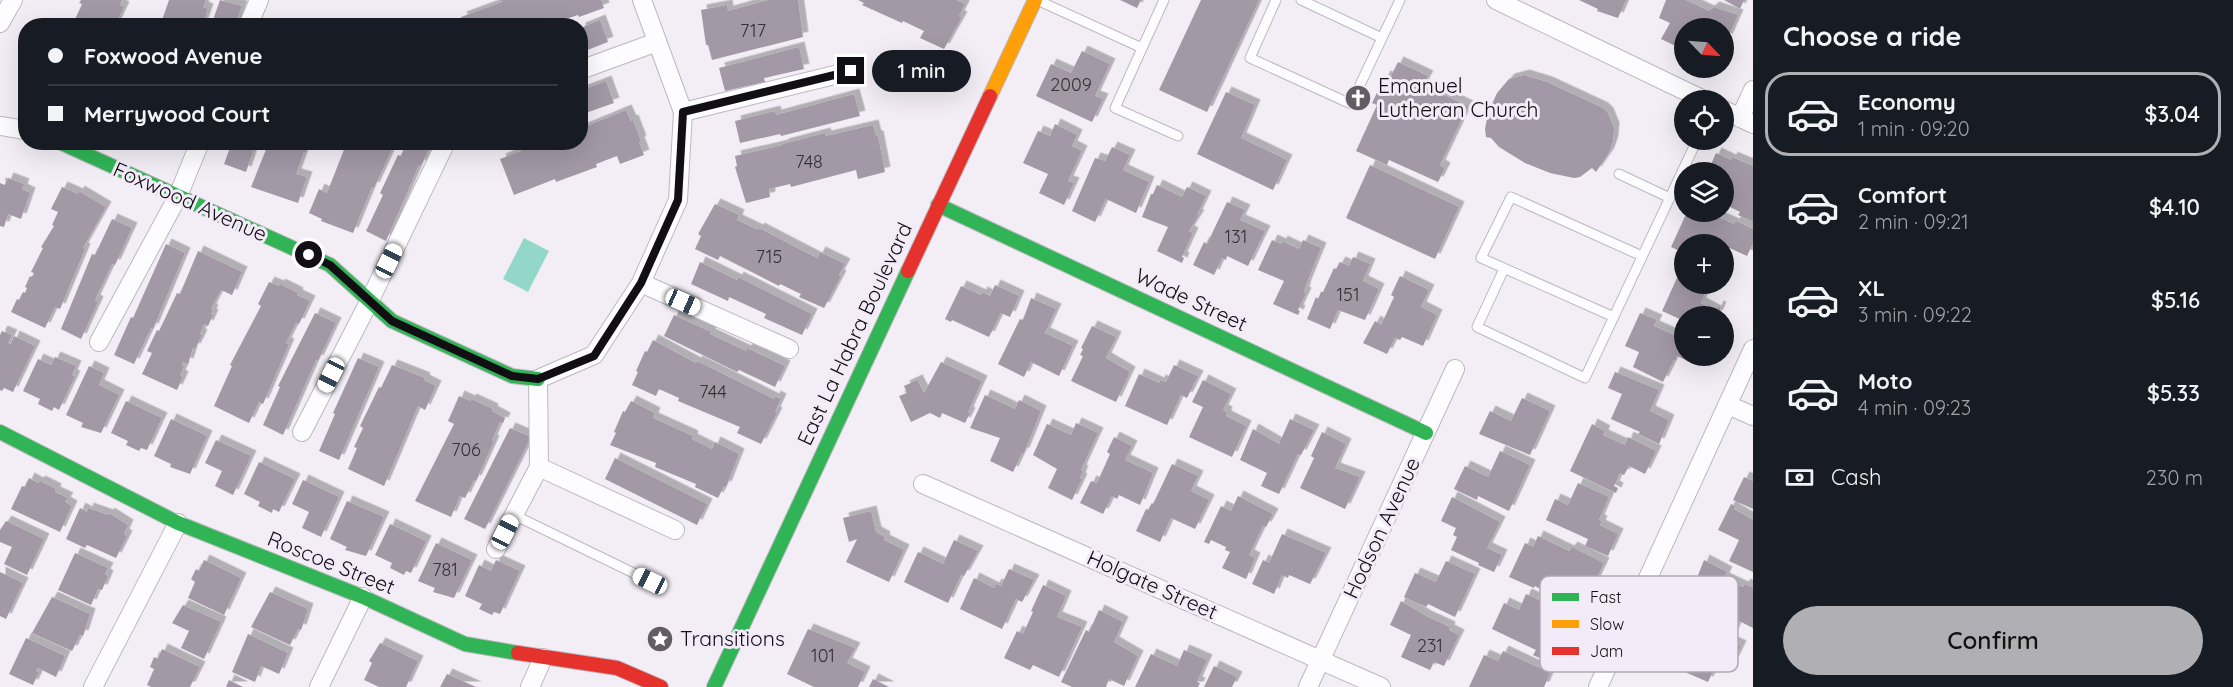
<!DOCTYPE html>
<html lang="en">
<head>
<meta charset="utf-8">
<style>
  :root { --surface:#171b24; --page:#242831; --text:#f1f3f6; --muted:#9ea1a6; --line:#363941; --accent:#b0b0b4 }
  body { margin:0; font-family:Quicksand,sans-serif; background:var(--page); color:var(--text); height:100vh; display:flex; flex-direction:column; font-size:22px; white-space:nowrap }
  * { box-sizing:border-box; margin:0 }
  p { font-size:20px; color:var(--muted) }
  .icon { flex:none; width:33px; height:33px; fill:none; stroke:currentColor; stroke-width:2; stroke-linecap:round; stroke-linejoin:round }
  .map { position:relative; flex:1; overflow:hidden }
  .sheet { display:flex; flex-direction:column; background:var(--surface); width:480px }
  .sheet>* { flex:none }
  .banner { position:absolute; left:18px; top:18px; width:570px; height:132px; border-radius:24px; box-shadow:0 6px 24px #0002; display:grid; align-content:center; height:132px; padding:0 30px; background:var(--surface) }
  .needle { width:39px; rotate:115deg }
  .fabs { position:absolute; left:1674px; top:18px; display:grid; gap:12px }
  .fabs a { display:grid; place-items:center; width:60px; height:60px; border-radius:50%; background:var(--surface); box-shadow:0 6px 24px #0002; font-size:30px }
  .end { position:absolute; width:27px; height:27px; margin:-14px; border:8px solid #120f14; background:#fff; box-shadow:0 0 0 3px #fff }
  .from { border-radius:50% }
  .bubble { position:absolute; height:42px; border-radius:21px; background:var(--surface); box-shadow:0 6px 24px #0002; font-size:20px; font-weight:600; line-height:42px; text-align:center }
  .car { position:absolute; width:18px; height:36px; margin:-18px -9px; border-radius:8px; box-shadow:0 0 4px 2px #0007; background:linear-gradient(#fff 24%,#345 0 40%,#fff 0 76%,#345 0 86%,#fff 0) }
  .banner b { display:flex; align-items:center; gap:21px; height:57px; font-size:22px }
  .banner b+b { border-top:2px solid var(--line) }
  .banner i { width:15px; height:15px; background:var(--text) }
  ul { padding:0; list-style:none }
  li { display:flex; align-items:center; gap:18px; height:84px; margin:0 12px 9px; padding:0 18px; border:3px solid transparent; border-radius:24px }
  li div { flex:1 }
  li b { display:block; font-size:22px }
  li em { font-style:normal; font-weight:600 }
  li.selected { border-color:var(--accent) }
  li>.icon { width:54px; height:54px; stroke-width:1.5 }
  h2 { padding:0 30px; font-size:27px; line-height:72px }
  .pay { display:flex; align-items:center; gap:15px; height:66px; padding:0 30px; font-size:22px }
  .pay p { margin-inline-start:auto }
  .action { display:flex; gap:12px; margin-top:auto; padding:12px 30px }
  .action a { flex:1; height:69px; border-radius:36px; background:var(--accent); color:#111; font-size:24px; font-weight:600; line-height:69px; text-align:center }
  main { display:flex; flex:1; min-height:0 }
  .map>svg:first-child { display:block }
  .water { fill:#93d7cb }
  .building { fill:#a298a6; filter:url(#shadow) }
  .lines { fill:none; stroke-linecap:round; stroke-linejoin:round }
  .lane-casing { stroke:#bcb8be; stroke-width:11 }
  .street-casing { stroke:#bcb8be; stroke-width:20 }
  .fast-casing { stroke:#bcb8be; stroke-width:16 }
  .slow-casing { stroke:#bcb8be; stroke-width:16 }
  .jam-casing { stroke:#bcb8be; stroke-width:16 }
  .lane { stroke:#fdfcfe; stroke-width:9 }
  .street { stroke:#fdfcfe; stroke-width:18 }
  .fast { stroke:#30b455; stroke-width:14 }
  .slow { stroke:#ff9f0a; stroke-width:14 }
  .jam { stroke:#e5322d; stroke-width:14 }
  .route { stroke:#120f14; stroke-width:8 }
  .labels { text-anchor:middle; stroke-width:6; stroke-linejoin:round; paint-order:stroke }
  .number-label { font-size:18px; fill:#363138 }
  .poi-label { font-size:21px; fill:#120f14; stroke:#f4ebf9; text-anchor:start }
  .street-label { font-size:21px; fill:#120f14; stroke:#f4ebf9 }
  .key { fill:#f4ebf9; stroke:#b0a9b4; stroke-width:1.5 }
  .key-label { font-size:16px; fill:#120f14 }
</style>
</head>
<body>
<main>
<div class="map">
<svg width="1753" height="687" viewBox="0 0 1753 687">
  <defs>
    <filter id="shadow"><feDropShadow dx="5.5" dy="-5.5" stdDeviation="0" flood-color="#0004"/></filter>
  </defs>
  <rect width="100%" height="100%" fill="#f3eef6"/>
  <path class="water" d="M524 238 549 251 528 292 503 279Z"/>
  <path class="building" d="M81 0H122L120 5 124 7 115 26H72L82 4 79 3Z
    M169 0H206L203 7 208 9 202 26H160Z
    M220 0 242 6 235 26H211Z
    M502 0H601L604 8 579 17 578 15 557 22V26H465L461 17 502 2Z
    M768 0H798L803 37 712 60 708 45H706L701 10 727 5 728 11Z
    M858 0H956L965 4 959 16 962 17 944 49 920 38 924 31 903 21 902 23 862 5 864 3Z
    M1120 0H1141L1137 8Z
    M1201 0H1259L1207 112 1159 90Z
    M1579 0H1626L1618 18 1597 11 1598 9Z
    M1666 0H1686L1709 11 1714 7 1738 15 1727 40 1724 38V28H1684V50L1661 39 1670 23 1659 18Z
    M1724 0H1744L1740 9Z
    M600 20 608 42 580 53V28Z
    M799 47 804 69 764 78 765 82 725 91 719 68Z
    M1082 51 1110 64 1095 96 1103 99 1092 122 1036 96 1051 64 1071 73Z
    M1398 62 1428 76 1423 85 1468 106 1440 165 1445 168 1438 182 1389 160 1387 165 1356 151 1377 105 1372 103 1385 76 1390 78Z
    M1524 75 1547 82 1603 108 1608 113 1614 128 1613 141 1609 153 1596 172 1592 168 1580 177 1574 178 1550 173 1525 163 1499 147 1491 138 1486 137 1485 129 1488 113 1497 93 1509 79Z
    M606 81 614 103 580 115V91Z
    M1226 92 1255 105 1241 138 1287 160 1273 190 1197 154Z
    M854 94 860 116 781 136 780 134 740 143 735 121 775 111 776 115Z
    M626 110 631 121 633 120 641 141 639 142 644 155 620 164 617 156 596 164 597 167 556 182 555 179 514 195 500 159 521 151 519 147 530 142H580V129Z
    M1055 124 1077 135 1072 146 1082 151 1068 181 1074 183 1064 205 1039 193 1048 174 1023 163 1038 131 1050 136Z
    M873 125 876 136H878L885 172 858 179 856 170 791 187 790 184 769 189 770 197 746 203 735 167 737 166 735 156 783 145V144L825 133 826 136Z
    M232 142H256L246 172 224 164Z
    M269 142H311L306 152H304L296 174 307 177 298 203 251 187Z
    M347 142H398L394 150 392 149 374 188 372 187 353 233 321 221 322 219 309 213 319 189 327 193Z
    M407 142H432L421 166 419 165 386 241 366 231 383 195 380 193 398 155 401 156Z
    M1112 147 1130 155 1123 170 1149 182 1136 213 1106 199 1095 222 1072 211 1095 158 1105 161Z
    M1716 153 1731 160 1732 157 1753 166V222L1738 215 1740 212 1724 204V172L1708 171Z
    M1370 165 1459 207 1435 259 1346 218Z
    M8 178 24 184 22 189 30 193 21 219 8 214 4 227 0 226V183L5 185Z
    M1157 185 1182 197 1187 187 1206 196 1197 215H1199L1189 231 1193 233 1182 257 1184 258 1182 263 1157 251 1168 227 1142 217 1151 194H1153Z
    M62 187 78 194 79 191 106 207 83 248 85 249 60 309 55 307 45 328 11 312 17 299 19 300 23 292 25 293 27 288 25 287 30 276 32 277 34 273 31 272 43 248 41 247 54 226 52 225 58 212 51 209Z
    M1227 202 1245 210 1240 220 1265 231 1248 266 1227 256 1226 260 1222 258 1214 275 1193 265 1204 242 1207 244Z
    M715 204 739 215 737 220 758 230 759 228 817 258 820 252 845 264 839 275 841 276 824 308 799 297 801 294 780 284 779 286 720 256 718 260 695 249 701 236 698 234Z
    M1687 212H1707L1734 224 1736 221 1753 229V243L1747 256 1725 246 1724 250V244H1684V253L1671 247Z
    M112 219 132 228 115 265 112 264 95 300 98 302 81 339 61 329 92 254 95 255Z
    M1272 240 1281 244 1282 241 1299 249 1303 240 1321 248 1306 285 1304 292 1306 293 1298 310 1300 311 1298 315 1273 304 1284 281 1258 270Z
    M166 244 185 253 153 329 151 328 134 364 114 355 131 317 133 318Z
    M198 251 242 272 232 295 221 290 215 301 211 309 213 310 211 314 213 315 208 326 204 324 200 334 202 335 195 349 193 348 188 364 183 362 182 365 184 367 180 375 183 377 177 390 142 374 152 353 147 351 157 330 159 331 177 293 180 294Z
    M1353 257 1370 264 1363 281 1379 289 1365 320 1338 310 1330 329 1307 319 1316 297 1318 299 1321 292H1323L1334 268 1336 269 1340 262 1349 266Z
    M700 262 737 280 738 277 812 314 802 335 764 318 766 314 729 297 728 301 691 284Z
    M1681 269 1684 271V284H1709L1701 303 1716 311 1718 306 1721 307 1717 316H1684V321L1662 311Z
    M1400 276 1429 290 1421 307 1437 315 1423 346 1402 337 1400 340 1395 338 1387 354 1363 343 1375 321 1381 325 1394 297 1391 295Z
    M269 282 279 286 280 284 298 293 297 295 310 301 299 324 296 323 286 343 289 344 263 404 259 402 249 423 214 406 232 366 230 365 261 306 258 304Z
    M995 285 1019 296 1010 317 1001 313 989 337 952 320 951 322 945 319 961 286 981 295 982 292 990 296Z
    M1031 298 1056 309 1045 333 1073 346 1059 376 1031 362 1024 377 998 364 1020 319 1023 320Z
    M315 313 336 323 318 361 316 360 283 435 263 425 280 387 278 386Z
    M1640 313 1657 320 1654 326 1681 338 1684 331V356H1701L1696 365 1677 356 1676 361 1674 360 1663 382 1633 367 1639 352 1625 346Z
    M674 315 711 332 710 334 746 351 747 348 785 366 775 387 739 370 737 372 664 336Z
    M1092 326 1116 337 1106 358 1130 372 1116 402 1071 381 1083 356 1080 355 1083 349 1081 348Z
    M2 331 12 335 8 343 11 344 14 336 35 346 13 392 4 388 2 391 0 390V335Z
    M653 340 696 363 697 361 774 399 775 396 781 399 775 412 777 413 761 444 737 433 740 427 678 401 679 398 659 389 656 396 632 385 638 372 636 371 645 351 647 352Z
    M55 357 76 366 72 375 75 376 59 410 54 407 52 411 38 404 40 399 23 391 38 359 51 365Z
    M358 358 379 367 339 460 319 451 335 414 333 413Z
    M941 362 982 381 968 412 970 413 965 423 942 413 940 418 930 413 911 422 899 396 907 393 904 386 917 380 924 393Z
    M392 365 425 378 424 380 436 386 425 410 418 406 384 486 348 469 357 448 354 447 363 428 360 426 379 387 381 388Z
    M1174 365 1198 376 1187 398 1181 395 1167 425 1125 406 1139 374 1159 383 1160 380 1166 382Z
    M89 366 104 373 99 385 119 395 101 433 81 427 83 423 66 415Z
    M1615 372 1659 390 1650 411 1669 420 1659 444 1638 434 1640 432 1611 419 1622 394 1608 388Z
    M1203 380 1231 394 1223 410 1227 412 1226 416 1246 426 1232 457 1189 437 1203 407 1192 402Z
    M985 395 1015 409 1019 400 1041 411 1024 453H1022L1013 472 990 461 1000 438 970 428Z
    M459 396 470 401 471 399 493 409 492 411 505 418 503 423 500 422 492 440 494 441 476 481 474 480 465 498 460 496 451 517 415 501 454 424 448 421Z
    M1522 398 1550 411 1530 455 1479 434 1490 411 1511 421Z
    M126 401 162 418 147 450 141 448 139 451 126 445 128 441 111 433Z
    M631 401 655 413 653 418 693 436 692 439 712 449 715 442 739 454 726 487 724 486 718 498 695 487 696 484 655 467 656 463 610 445 616 433 614 432 623 411 625 412Z
    M171 419 207 436 190 474 170 467 171 464 154 456Z
    M1290 419 1314 430 1301 455 1298 454 1279 494 1261 486 1267 473 1240 460 1253 429 1279 444Z
    M1076 423 1098 433 1081 470 1083 471 1080 478 1082 479 1072 500 1048 488 1057 469 1033 455 1047 424 1071 435Z
    M1592 424 1605 431 1603 435 1625 445 1628 437 1656 451 1645 474 1629 466 1624 475 1620 473 1614 486 1618 488 1616 493 1570 471Z
    M510 428 531 437 485 529 464 519Z
    M1322 432 1346 444 1335 468 1360 477 1345 509 1300 488 1314 458 1311 456Z
    M1114 437 1132 446 1125 460 1153 473 1140 505 1119 495 1117 499 1112 496 1103 514 1080 503 1091 481 1097 483 1110 454 1107 452Z
    M216 440 251 456 233 495 215 486 222 471 205 463Z
    M1500 451 1530 465 1509 511 1478 496 1477 500 1454 489 1465 466 1488 477Z
    M615 458 707 504 697 525 605 479Z
    M259 462 295 479 279 512 273 509 272 513 258 506 260 502 244 494Z
    M1172 464 1198 476 1191 491 1209 500 1195 529 1171 518 1160 542 1136 531 1146 509 1148 510 1152 503 1153 504Z
    M1744 477 1753 481V509L1733 500Z
    M29 478 38 483 40 481 56 489 55 492 68 498 65 502 72 506 60 532 11 509 22 486 25 487Z
    M303 480 339 497 321 537 302 528 309 512 292 504Z
    M1578 483 1609 497 1599 520 1602 521 1600 525 1618 534 1608 556 1585 546 1588 539 1546 520 1555 499 1568 505Z
    M1238 496 1273 514 1266 527 1263 526 1249 555 1255 558 1246 579 1222 568 1230 552 1225 550 1226 547 1211 540 1209 544 1204 542 1221 506 1231 511Z
    M1452 497 1500 522 1487 548 1502 555 1494 572 1478 565 1479 563 1451 550 1457 537 1453 535 1456 528 1441 521Z
    M347 501 384 517 366 556 345 550 347 547 330 539Z
    M1731 504 1735 506 1734 509 1753 520V572L1729 561 1739 540 1718 530Z
    M80 508 87 512 88 508 108 515 109 513 128 525 124 534 127 536 116 558 87 545 85 548 66 539Z
    M871 511 876 532 885 537 884 540 904 550 889 582 846 562 857 539 849 542 843 518Z
    M6 521 44 539 27 575 4 564 12 547 0 542V530Z
    M390 524 426 541 411 573 406 571 404 575 390 568 392 563 375 555Z
    M1282 534 1326 553 1310 584 1289 575 1288 578 1282 575 1274 594 1252 584 1263 560 1269 563Z
    M1538 536 1569 551 1572 547 1604 563 1589 594 1573 586 1564 603 1535 586 1534 588 1509 577 1525 543 1533 547Z
    M954 540 978 551 964 576 961 575 948 603 904 582 918 552 943 564Z
    M436 543 472 560 454 598 433 592 435 588 418 581Z
    M75 553 108 568 105 574 108 576 102 590 98 589 91 605 58 590Z
    M204 560 241 578 224 615 188 598 195 582 191 579 196 569 199 571Z
    M496 560 520 571 500 614 494 612 492 615 479 609 482 604 465 596 479 565 491 571Z
    M1704 560 1727 572 1724 578 1743 587 1745 584 1753 588V628L1739 621 1733 634 1701 621 1708 607 1689 598Z
    M1446 561 1475 574 1455 617 1428 604 1426 607 1404 597 1415 573 1436 582Z
    M1009 569 1034 580 1022 602 1016 599 1002 629 960 609 974 578 994 588 996 584 1001 586Z
    M0 572 23 583 6 619 0 616Z
    M1043 585 1066 596 1057 617 1082 627 1059 677 1033 665 1030 670 1004 658 1017 631 1023 634 1033 612 1031 611Z
    M270 592 308 609 301 630 298 629 290 645 251 627Z
    M1526 594 1562 610 1560 615 1556 613 1548 630 1550 631 1549 634 1565 642 1554 667 1549 665 1550 663 1533 655 1536 650 1492 629 1504 603 1519 610Z
    M52 597 90 614 83 636 80 635 72 651 32 633Z
    M1401 601 1426 616 1450 627 1449 630 1459 635 1444 666 1434 662 1430 670 1401 657 1411 635 1390 625Z
    M183 605 221 622 204 659 181 648 189 631 172 623Z
    M1099 610 1123 622 1114 642 1138 656 1124 686 1109 679 1106 687H1072L1061 682 1086 630 1089 632Z
    M1699 626 1741 646 1729 671 1716 665 1708 682 1659 661 1670 638 1687 646 1690 645Z
    M808 629 855 648 847 663 865 672 858 687H814L787 674Z
    M248 634 288 653 279 674 261 666 255 682 232 672Z
    M26 638 65 656 56 677 38 668 36 671 39 672 33 685 9 674Z
    M380 643 418 661 406 687H379L364 680 372 663 369 661Z
    M162 649 200 667 190 687H151L147 685 154 669 150 667 154 657 158 659Z
    M1184 650 1207 660 1197 682 1200 683 1198 687H1135L1151 654 1177 666Z
    M1503 651 1550 673 1544 687H1469L1484 655 1498 661Z
    M1214 666 1237 677 1232 687H1204Z
    M447 674 476 687H440Z
    M873 679 889 687H869Z
    M229 680 243 687H226Z"/>
  <g class="lines">
    <defs>
      <path id="lane" d="M1037 0 1142 48
        M1164 0 1115 108 1178 136
        M1276 0 1250 58 1351 104 1400 0
        M1301 0 1382 38
        M1619 174 1670 198
        M1504 269 1477 327 1585 378 1697 140
        M1614 317 1481 258 1511 197 1642 256
        M514 515 650 581"/>
      <path id="street" d="M1496 0 1704 100
        M0 23 13 0
        M248 26 259 0
        M580 70 657 42
        M1724 110 1753 124
        M683 112 851 71
        M1740 118 1753 90
        M0 126 26 130
        M641 283 789 349
        M99 342 178 196 200 142
        M1728 405 1753 416
        M302 432 370 300 446 142
        M539 467 675 530
        M923 484 1381 687
        M496 549 539 467 538 379 594 355 641 283 678 200 683 112 642 0
        M93 687 178 523
        M319 687 363 597
        M530 687 543 658
        M1308 687 1455 369
        M1598 687 1753 349"/>
      <path id="fast" d="M59 142 330 265 392 321 512 376 538 379
        M938 205 1426 433
        M0 432 178 523 363 597 465 644 518 653
        M714 687 908 271"/>
      <path id="slow" d="M990 96 1035 0"/>
      <path id="jam" d="M908 271 990 96
        M518 653 617 668 661 687"/>
    </defs>
    <use href="#lane" class="lane-casing"/>
    <use href="#street" class="street-casing"/>
    <use href="#fast" class="fast-casing"/>
    <use href="#slow" class="slow-casing"/>
    <use href="#jam" class="jam-casing"/>
    <use href="#lane" class="lane"/>
    <use href="#street" class="street"/>
    <use href="#fast" class="fast"/>
    <use href="#slow" class="slow"/>
    <use href="#jam" class="jam"/>
  </g>
  <g class="lines">
    <path class="route" d="M309 255 330 265 392 321 512 376 538 379 594 356 641 283 678 200 683 112 851 71"/>
  </g>
  <defs>
    <symbol id="church-disc" viewBox="-11 -11 22 22"><circle r="9.5" fill="#615d63" stroke="#f4ebf9"/><path d="M-1.2-6h2.4v3.5h3.3v2.4h-3.3V6h-2.4V-.1h-3.3v-2.4h3.3Z" fill="#fff"/></symbol>
    <symbol id="sight-disc" viewBox="-11 -11 22 22"><circle r="9.5" fill="#615d63" stroke="#f4ebf9"/><path d="M0-6L1.8-2.2L6-1.7L2.9 1.2L3.7 5.4L0 3.3L-3.7 5.4L-2.9 1.2L-6-1.7L-1.8-2.2Z" fill="#fff"/></symbol>
  </defs>
  <g fill-rule="evenodd">
    <use href="#church-disc" x="1343" y="83" width="30" height="30"/>
    <use href="#sight-disc" x="645" y="624" width="30" height="30"/>
  </g>
  <g class="labels">
    <g class="number-label">
      <text x="753" y="37">717</text>
      <text x="1071" y="91">2009</text>
      <text x="809" y="168">748</text>
      <text x="1236" y="243">131</text>
      <text x="769" y="263">715</text>
      <text x="1348" y="301">151</text>
      <text x="713" y="398">744</text>
      <text x="466" y="456">706</text>
      <text x="445" y="576">781</text>
      <text x="1430" y="652">231</text>
      <text x="823" y="662">101</text>
    </g>
    <g class="poi-label">
      <text x="1378" y="93">Emanuel<tspan x="1378" dy="24">Lutheran Church</tspan></text>
      <text x="680" y="646">Transitions</text>
    </g>
    <g class="street-label">
      <text transform="translate(190 202) rotate(24)" y="7">Foxwood Avenue</text>
      <text transform="translate(1191 300) rotate(25)" y="7">Wade Street</text>
      <text transform="translate(855 334) rotate(-65)" y="7">East La Habra Boulevard</text>
      <text transform="translate(1382 528) rotate(-65)" y="7">Hodson Avenue</text>
      <text transform="translate(331 563) rotate(22)" y="7">Roscoe Street</text>
      <text transform="translate(1152 585) rotate(24)" y="7">Holgate Street</text>
    </g>
  </g>
  <rect x="1540" y="576" width="198" height="96" rx="9" class="key"/>
  <rect x="1552" y="593" width="27" height="8" fill="#30b455"/>
  <rect x="1552" y="620" width="27" height="8" fill="#ff9f0a"/>
  <rect x="1552" y="647" width="27" height="8" fill="#e5322d"/>
  <g class="key-label">
    <text x="1590" y="603">Fast</text>
    <text x="1590" y="630">Slow</text>
    <text x="1590" y="657">Jam</text>
  </g>
</svg>
<div class="fabs">
<a><svg class="needle" viewBox="-14 -14 28 28"><path d="M0-13l5 13h-10z" fill="#e53935"/><path d="M0 13l5-13h-10z" fill="#9ea1a6"/></svg></a>
<a><svg class="icon" aria-label="locate" viewBox="0 0 24 24"><circle cx="12" cy="12" r="6"/><path d="M12 2v4M12 18v4M2 12h4M18 12h4"/></svg></a>
<a><svg class="icon" aria-label="layers" viewBox="0 0 24 24"><path d="M12 4l9 5-9 5-9-5zM3 14l9 5 9-5"/></svg></a>
<a>+</a>
<a>−</a>
</div>
<i class="end from" style="left:309px;top:255px"></i>
<i class="end" style="left:851px;top:71px"></i>
<div class="bubble" style="left:872px;top:50px;width:99px">1 min</div>
<i class="car" style="left:389px;top:261px;rotate:26deg"></i>
<i class="car" style="left:683px;top:302px;rotate:114deg"></i>
<i class="car" style="left:331px;top:375px;rotate:207deg"></i>
<i class="car" style="left:505px;top:532px;rotate:27deg"></i>
<i class="car" style="left:650px;top:581px;rotate:296deg"></i>
<div class="banner">
<b><i class="from"></i>Foxwood Avenue</b>
<b><i></i>Merrywood Court</b>
</div>
</div>
<section class="sheet">
<h2>Choose a ride</h2>
<ul>
<li class="selected"><svg class="icon" aria-label="car" viewBox="0 0 24 24"><path d="M5 17H2v-5l4-1 3-4h7l3 4 3 1v5h-3M9 17h6M6 11h13"/><circle cx="7" cy="17" r="2"/><circle cx="17" cy="17" r="2"/></svg><div><b>Economy</b><p>1 min · 09:20</p></div><em>$3.04</em></li>
<li><svg class="icon" aria-label="car" viewBox="0 0 24 24"><path d="M5 17H2v-5l4-1 3-4h7l3 4 3 1v5h-3M9 17h6M6 11h13"/><circle cx="7" cy="17" r="2"/><circle cx="17" cy="17" r="2"/></svg><div><b>Comfort</b><p>2 min · 09:21</p></div><em>$4.10</em></li>
<li><svg class="icon" aria-label="car" viewBox="0 0 24 24"><path d="M5 17H2v-5l4-1 3-4h7l3 4 3 1v5h-3M9 17h6M6 11h13"/><circle cx="7" cy="17" r="2"/><circle cx="17" cy="17" r="2"/></svg><div><b>XL</b><p>3 min · 09:22</p></div><em>$5.16</em></li>
<li><svg class="icon" aria-label="car" viewBox="0 0 24 24"><path d="M5 17H2v-5l4-1 3-4h7l3 4 3 1v5h-3M9 17h6M6 11h13"/><circle cx="7" cy="17" r="2"/><circle cx="17" cy="17" r="2"/></svg><div><b>Moto</b><p>4 min · 09:23</p></div><em>$5.33</em></li>
</ul>
<div class="pay"><svg class="icon" aria-label="cash" viewBox="0 0 24 24"><path d="M3 7h18v10H3z"/><circle cx="12" cy="12" r="2"/></svg>Cash<p>230 m</p></div>
<div class="action"><a>Confirm</a></div>
</section>
</main>
</body>
</html>
